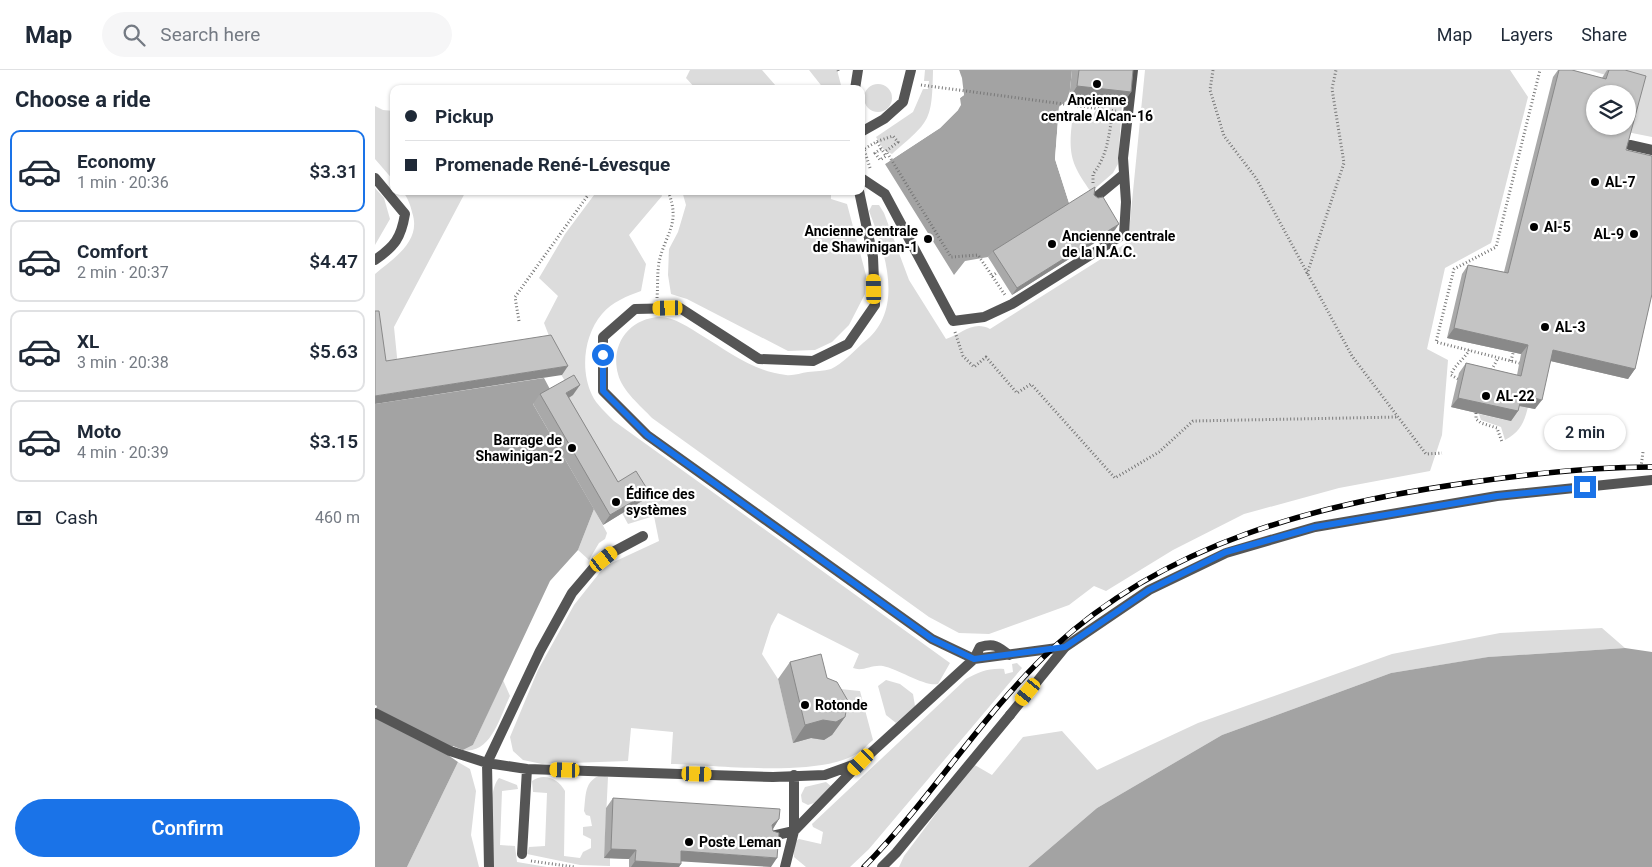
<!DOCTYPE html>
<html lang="en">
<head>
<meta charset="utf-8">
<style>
  :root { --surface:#fff; --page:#f6f6f7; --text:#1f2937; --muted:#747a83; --line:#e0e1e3; --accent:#1a73e8 }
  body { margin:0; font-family:Roboto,sans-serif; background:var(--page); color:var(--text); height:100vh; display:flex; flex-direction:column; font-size:19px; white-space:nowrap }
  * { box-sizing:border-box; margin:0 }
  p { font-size:16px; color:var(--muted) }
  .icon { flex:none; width:28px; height:28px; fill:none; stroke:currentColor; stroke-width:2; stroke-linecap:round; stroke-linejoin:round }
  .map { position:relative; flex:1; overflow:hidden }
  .drawer { display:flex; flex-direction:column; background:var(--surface); width:375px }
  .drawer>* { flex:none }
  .guide { position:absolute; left:15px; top:15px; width:475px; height:110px; border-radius:10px; box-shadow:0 1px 4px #0004; display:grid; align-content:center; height:110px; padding:0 15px; background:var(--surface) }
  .fabs { position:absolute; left:1211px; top:15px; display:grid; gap:10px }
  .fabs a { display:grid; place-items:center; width:50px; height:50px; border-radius:50%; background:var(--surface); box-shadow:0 1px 4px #0004; font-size:25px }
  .end { position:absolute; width:22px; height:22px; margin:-11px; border:6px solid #1a73e8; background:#fff; box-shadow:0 0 0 2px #fff }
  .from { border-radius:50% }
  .bubble { position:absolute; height:35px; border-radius:18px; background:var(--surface); box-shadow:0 1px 4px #0004; font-size:16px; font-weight:600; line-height:35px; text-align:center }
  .car { position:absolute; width:15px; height:30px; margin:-15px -8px; border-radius:6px; box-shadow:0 0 4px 1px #0007; background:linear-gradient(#f5c518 24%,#345 0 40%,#f5c518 0 76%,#345 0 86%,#f5c518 0) }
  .guide b { display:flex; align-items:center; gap:18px; height:48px; font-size:19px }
  .guide b+b { border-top:1px solid var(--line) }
  .guide i { width:12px; height:12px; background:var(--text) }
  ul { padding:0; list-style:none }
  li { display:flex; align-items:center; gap:15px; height:82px; margin:0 10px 8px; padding:0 5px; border:2px solid var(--line); border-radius:10px }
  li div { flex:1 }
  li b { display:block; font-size:19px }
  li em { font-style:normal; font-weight:600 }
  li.on { border-color:var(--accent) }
  li>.icon { width:45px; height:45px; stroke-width:1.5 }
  h2 { padding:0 15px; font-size:22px; line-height:60px }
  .pay { display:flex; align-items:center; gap:12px; height:55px; padding:0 15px; font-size:19px }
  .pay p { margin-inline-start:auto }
  .button { display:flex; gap:10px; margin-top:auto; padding:10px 15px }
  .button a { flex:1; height:58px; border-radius:30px; background:var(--accent); color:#fff; font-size:20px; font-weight:600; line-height:58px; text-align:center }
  header { display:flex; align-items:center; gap:30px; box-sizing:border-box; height:70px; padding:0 25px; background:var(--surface); border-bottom:1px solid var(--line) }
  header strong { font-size:24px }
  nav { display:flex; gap:28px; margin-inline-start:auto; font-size:18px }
  .search { width:350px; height:45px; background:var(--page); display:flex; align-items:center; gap:12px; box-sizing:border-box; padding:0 18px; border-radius:28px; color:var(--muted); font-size:19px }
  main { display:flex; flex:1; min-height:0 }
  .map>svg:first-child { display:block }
  .green { fill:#dcdcdc }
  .water { fill:#a3a3a3 }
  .pier { fill:#fff }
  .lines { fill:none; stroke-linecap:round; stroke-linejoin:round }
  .path { stroke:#777; stroke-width:3; stroke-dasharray:1 2.5; stroke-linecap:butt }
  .lane { stroke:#555; stroke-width:10 }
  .street { stroke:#555; stroke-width:10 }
  .rail-casing { stroke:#000; stroke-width:5.5 }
  .rail { stroke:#fff; stroke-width:4; stroke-dasharray:11; stroke-linecap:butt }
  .wall { fill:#a9a9a9 }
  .shaded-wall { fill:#898989 }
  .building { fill:#c4c4c4; stroke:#898989; fill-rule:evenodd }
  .route { stroke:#1a73e8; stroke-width:6 }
  .poi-dot { fill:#000; stroke:#fff; stroke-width:2 }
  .labels { text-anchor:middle; stroke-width:4.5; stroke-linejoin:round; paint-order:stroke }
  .poi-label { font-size:14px; font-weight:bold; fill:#000; stroke:#fff; text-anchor:start }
</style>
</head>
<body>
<header>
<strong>Map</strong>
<div class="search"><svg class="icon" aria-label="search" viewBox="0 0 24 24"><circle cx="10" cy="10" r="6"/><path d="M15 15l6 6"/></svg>Search here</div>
<nav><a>Map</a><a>Layers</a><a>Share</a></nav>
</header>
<main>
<section class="drawer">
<h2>Choose a ride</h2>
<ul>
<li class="on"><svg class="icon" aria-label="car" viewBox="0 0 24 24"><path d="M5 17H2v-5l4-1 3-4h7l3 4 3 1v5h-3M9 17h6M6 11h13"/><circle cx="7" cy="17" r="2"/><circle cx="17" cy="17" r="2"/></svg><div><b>Economy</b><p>1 min · 20:36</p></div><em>$3.31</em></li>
<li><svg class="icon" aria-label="car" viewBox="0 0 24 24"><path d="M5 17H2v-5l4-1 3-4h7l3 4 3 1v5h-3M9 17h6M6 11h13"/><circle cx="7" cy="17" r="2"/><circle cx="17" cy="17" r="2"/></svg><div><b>Comfort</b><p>2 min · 20:37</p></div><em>$4.47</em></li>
<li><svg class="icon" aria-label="car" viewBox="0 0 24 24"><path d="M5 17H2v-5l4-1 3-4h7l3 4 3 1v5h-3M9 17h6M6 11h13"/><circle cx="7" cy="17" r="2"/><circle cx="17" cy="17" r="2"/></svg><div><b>XL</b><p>3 min · 20:38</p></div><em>$5.63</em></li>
<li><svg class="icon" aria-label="car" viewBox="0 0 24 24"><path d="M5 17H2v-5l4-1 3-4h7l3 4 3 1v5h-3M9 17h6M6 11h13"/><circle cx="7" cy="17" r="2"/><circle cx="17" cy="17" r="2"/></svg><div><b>Moto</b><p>4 min · 20:39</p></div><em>$3.15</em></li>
</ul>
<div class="pay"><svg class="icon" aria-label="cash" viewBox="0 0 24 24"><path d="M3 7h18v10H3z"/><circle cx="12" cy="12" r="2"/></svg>Cash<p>460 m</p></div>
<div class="button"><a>Confirm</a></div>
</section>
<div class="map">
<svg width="1277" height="797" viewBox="0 0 1277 797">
  <rect width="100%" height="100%" fill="#fff"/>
  <path class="green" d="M315 0H387L401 16 406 19H321L311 8Z
    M434 0H462L466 15 461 19H449Z
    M550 0H558C557 52 555 51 517 84L509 80 501 67 538 42 548 19H553L554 11H549Z
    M770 0H1135L1153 27 1116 173 1070 198 1052 279 1073 290 1067 365 1055 401 964 418 869 444 798 480 731 521 719 516 694 535 614 564 584 563 554 547 277 348C266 336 247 321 243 304 235 275 254 248 285 247 299 247 315 258 326 265 353 281 379 302 411 305 418 306 426 303 433 302 440 301 449 301 456 299 467 294 479 281 488 273 531 241 510 182 494 141L497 135H504L509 143 534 210 571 269C587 264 598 250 615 259L753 172Z
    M1214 0H1277V67L1252 62 1264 15Z
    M489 28a14 14 0 1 1 28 0a14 14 0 1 1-28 0Z
    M727 32 747 34 743 94 738 103 716 122C697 95 693 86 697 52L712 53Z
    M0 36 8 40 19 41V111L0 89Z
    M0 118 9 128 15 149 0 175Z
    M27 121H91L19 257 23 297 7 300 0 249V204C20 187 47 171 37 142 35 134 33 128 27 121Z
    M222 121H285L287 126 254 165 271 194 266 221C252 226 237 232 227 244 209 265 205 300 217 325 221 334 232 344 239 351L575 593 563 614C550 617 523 599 508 596 497 594 488 602 478 598L484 584 403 543 396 556 387 584 403 609 418 672 433 667 449 670 457 665 465 619 485 621 498 670C493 674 488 680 483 683 445 708 342 695 296 694L298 662 256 658 253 691 167 694 148 690 138 681 135 667 163 600 199 535 230 496 284 471 279 446 253 454 247 443 267 431 236 421 184 333 198 325 169 275 176 271 169 253 183 226 164 208 190 164Z
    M307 121H456V129L472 134 491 205 490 224 474 255 457 272 440 280 413 281 312 229 296 224 293 205 294 179 303 162 311 135Z
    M1140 335 1153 337C1149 353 1145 362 1130 370L1126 357 1106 350 1104 344 1136 351Z
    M219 439 232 463 230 469 224 473 214 490 203 480Z
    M1227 558 1250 578 1114 587 1016 603 847 665 722 738 653 797H524L529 786 598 694 617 705 648 667 687 661 722 700 823 653 1017 584 1125 563Z
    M642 593 647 598 494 779 475 797H431L419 787V772L424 769 446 774 448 762 438 757 437 754 591 609C604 602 613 598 629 599L630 604 638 602 637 594Z
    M128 610 135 626C125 646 116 685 88 680L98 675Z
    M511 610 525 614 538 624 540 636 521 653 511 645 503 616Z
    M83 692 95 699 101 721 96 765 104 797H32Z
    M226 705 233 707 229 788H235V796L205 795 152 784 154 777 170 776 172 723 158 722 157 711C169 702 184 709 190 721L189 786 205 788 208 782 216 778V769L208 765V757L217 756 215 746 211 745 209 741C211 725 209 711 226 705Z
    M124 708 142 715 143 719 127 721 125 775 140 776 142 792 172 797H118C115 780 112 720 124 708Z
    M451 712 457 717 439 733 433 735 427 732 426 725 430 717Z"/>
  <path class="water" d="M584 0H697L694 29 684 37 680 89 695 136 613 187 590 191 579 205 510 94 565 58 583 40 585 28 589 25Z
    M169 308 177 323 158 334 219 439 203 480 175 511 98 675 88 680 78 676 73 685 83 692 32 797H0V642L2 636 0 635V334Z
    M1250 578 1277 582V797H653L722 738 847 665 1016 603 1113 587Z"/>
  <path class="pier" d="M581 0H584L587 8 589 25 585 28 586 35 583 40 565 58 510 94 513 89 564 56 580 38 583 34V27L586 24Z
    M694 29H696L687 38 683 88 697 135 695 136 680 89 684 37Z"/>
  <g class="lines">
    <path class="path" d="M463 0 464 3
      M838 0 835 20 849 66 881 108 977 286 1051 384 1067 383
      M546 15 741 41
      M502 72 511 86 505 90 500 83 506 79
      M495 98 489 79 503 71 518 66 523 72 511 81 576 187 603 185 630 225
      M718 113V104C733 85 734 64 738 40
      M932 204 969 93 957 19 961 0
      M617 206 623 202
      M282 228C283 216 282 204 284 192 291 162 306 154 293 121
      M144 251 140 227 216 121
      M580 262 588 286 599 297 611 287 642 323 656 314 740 408 784 382 818 351 1023 347
      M1136 291 1138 283
      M1148 294 1061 272 1079 199 1121 177 1165 0
      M1115 303 1123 288
      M1083 309 1076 305C1079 295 1089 290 1094 280
      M1101 343V349L1106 353 1122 358 1127 372
      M1266 397 1268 382
      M156 791 200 797"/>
    <path class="lane" d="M480 19 483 0
      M486 62 509 49 528 32 536 0
      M1255 75 1277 80
      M0 108 30 144C26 168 20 176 0 190
      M486 108 510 124 578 251 609 247 637 234 749 164 751 132 748 88 758 0
      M484 121 498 187 500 235 473 274 438 291 384 289 305 238 260 239 228 267V321L272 365 557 569 599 589 690 577
      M720 128 749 104
      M0 643 75 681 112 693 152 699 398 707 450 705 486 692 599 589 605 577C619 573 623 576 634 585
      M397 766 419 761 484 694
      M147 784 152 699
      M114 797 112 693 165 581 197 523 220 496 238 482 268 466
      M410 797 419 761V705
      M507 797 521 783 635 645"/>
    <path class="street" d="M635 645 690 577 774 520 851 483 940 457 1122 426 1277 410"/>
    <defs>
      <path id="rail" d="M489 797C557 728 607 644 678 578 791 473 942 434 1091 413 1153 404 1215 397 1277 397"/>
    </defs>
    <use href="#rail" class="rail-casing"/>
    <use href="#rail" class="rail"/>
  </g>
  <path class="wall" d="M697 0H758L756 22 747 34 694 29Z
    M1183 0H1197L1227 8 1232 0H1250L1251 80 1275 232 1260 299 1253 309 1176 291 1160 339 1144 336 1143 341 1136 351 1076 337 1084 303 1091 293 1142 305 1146 284 1072 268 1087 204 1093 195 1129 202 1178 7Z
    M719 125 740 160 637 225 613 187 618 181Z
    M165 324 198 325 194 328 243 412 274 422 267 431 228 455 158 334Z
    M415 592 452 608 470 647 457 665 449 670 436 668 418 673 403 609Z
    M238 728 404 749 398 758 306 791 304 797H254V789L229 788 231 738Z"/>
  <path class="shaded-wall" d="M702 16 756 22 747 34 694 29Z
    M744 154 740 160 637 225 642 218Z
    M1079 258 1153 275 1146 284 1072 268Z
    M1178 280 1260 299 1253 309 1171 290Z
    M193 296 187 305 0 334V326Z
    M205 315 198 325 184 333 191 323Z
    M1147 325 1167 330 1160 339 1140 335Z
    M1083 328 1143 341 1136 351 1076 337Z
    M274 422 267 431 228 455 235 445Z
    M470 647 457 665 449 670 436 668 418 673 430 655 448 650Z
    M404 749 398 759 397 755Z
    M236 779 261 780 254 789 229 788Z
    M306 781 402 788 396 797 300 791Z
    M260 791 306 794 304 797H256Z"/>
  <path class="building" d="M704 0H758L756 22 702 16Z
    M1184 0H1197L1231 9 1234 0H1250L1271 6 1251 80 1277 86V224L1260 299 1178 280 1167 330 1147 325 1143 341 1083 328 1091 293 1146 306 1153 275 1079 258 1093 195 1133 203ZM1220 24H1252V56H1220Z
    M720 117 719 125 723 128 728 127 744 154 642 218 618 181Z
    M0 241H4L11 291 176 265 193 296 0 326Z
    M199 305 205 315 191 323 243 412 261 401 274 422 235 445 165 324Z
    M446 584 452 608 462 612 473 631 470 647 461 652 448 650 430 655 415 592Z
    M238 728 405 739 404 749 397 755 398 761 404 763 402 788 306 781V794L260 791 261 780 236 779Z"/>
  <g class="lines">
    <path class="route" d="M228 285V321L272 365 557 569 599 589 690 577 774 520 851 482 940 457 1122 426 1210 417"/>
  </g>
  <g class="poi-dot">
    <circle cx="722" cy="14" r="5"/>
    <circle cx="1220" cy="112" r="5"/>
    <circle cx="1159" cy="157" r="5"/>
    <circle cx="1259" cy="164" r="5"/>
    <circle cx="553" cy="169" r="5"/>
    <circle cx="677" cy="174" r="5"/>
    <circle cx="1170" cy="257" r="5"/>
    <circle cx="1111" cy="326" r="5"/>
    <circle cx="197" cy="378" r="5"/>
    <circle cx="241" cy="432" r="5"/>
    <circle cx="430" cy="635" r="5"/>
    <circle cx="314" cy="772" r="5"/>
  </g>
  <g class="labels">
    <g class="poi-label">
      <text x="722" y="35" text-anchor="middle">Ancienne<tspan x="722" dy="16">centrale Alcan-16</tspan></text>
      <text x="1230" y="117">AL-7</text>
      <text x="1169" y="162">Al-5</text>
      <text x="543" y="166" text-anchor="end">Ancienne centrale<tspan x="543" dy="16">de Shawinigan-1</tspan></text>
      <text x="1249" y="169" text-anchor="end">AL-9</text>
      <text x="687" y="171">Ancienne centrale<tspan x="687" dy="16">de la N.A.C.</tspan></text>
      <text x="1180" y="262">AL-3</text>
      <text x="1121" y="331">AL-22</text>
      <text x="187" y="375" text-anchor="end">Barrage de<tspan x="187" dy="16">Shawinigan-2</tspan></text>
      <text x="251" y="429">Édifice des<tspan x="251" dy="16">systèmes</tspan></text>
      <text x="440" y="640">Rotonde</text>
      <text x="324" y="777">Poste Leman</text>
    </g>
  </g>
</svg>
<div class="fabs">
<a><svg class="icon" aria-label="layers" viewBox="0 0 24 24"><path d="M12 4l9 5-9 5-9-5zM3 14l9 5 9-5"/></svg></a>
</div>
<i class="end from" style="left:228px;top:285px"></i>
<i class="end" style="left:1210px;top:417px"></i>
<div class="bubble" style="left:1169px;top:345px;width:82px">2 min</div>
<i class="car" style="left:499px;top:219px;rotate:359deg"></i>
<i class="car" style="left:293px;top:238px;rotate:269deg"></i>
<i class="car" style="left:229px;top:489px;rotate:52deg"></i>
<i class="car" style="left:653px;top:622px;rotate:219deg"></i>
<i class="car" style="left:486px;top:692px;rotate:224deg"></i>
<i class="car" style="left:190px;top:700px;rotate:272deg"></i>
<i class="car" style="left:322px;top:704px;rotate:92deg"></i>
<div class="guide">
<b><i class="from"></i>Pickup</b>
<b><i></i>Promenade René-Lévesque</b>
</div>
</div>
</main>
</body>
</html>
